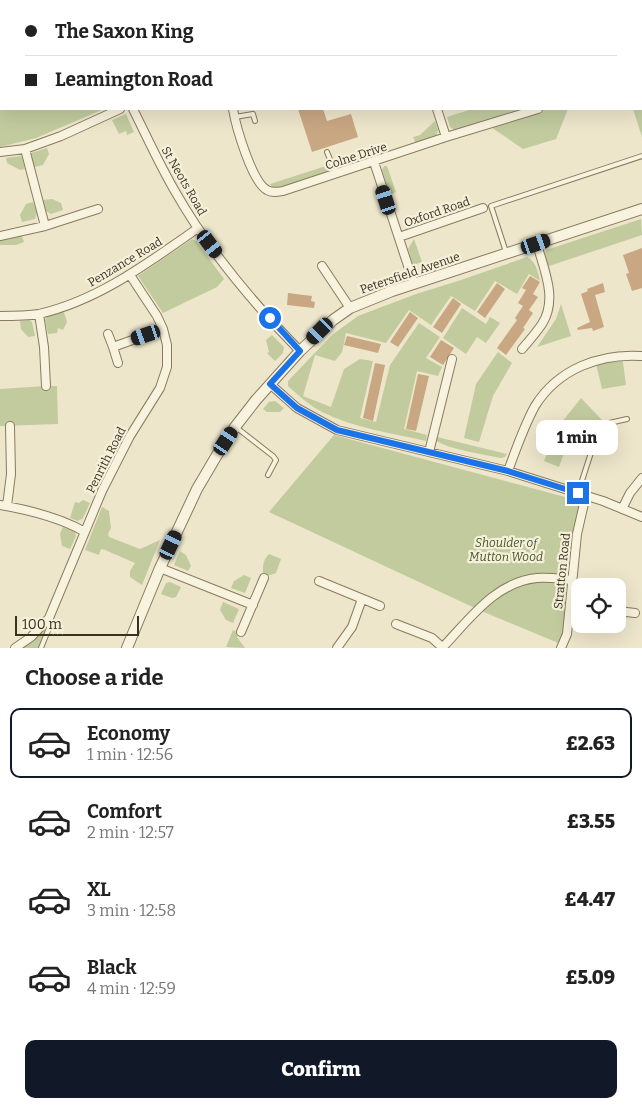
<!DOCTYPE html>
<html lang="en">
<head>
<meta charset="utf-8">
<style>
  :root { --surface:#fff; --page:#f2f2f2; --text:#222; --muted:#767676; --line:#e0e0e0; --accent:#111827 }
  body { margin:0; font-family:Bitter,serif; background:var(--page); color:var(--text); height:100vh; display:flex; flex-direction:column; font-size:19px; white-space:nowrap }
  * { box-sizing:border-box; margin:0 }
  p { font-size:16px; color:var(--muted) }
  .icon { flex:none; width:28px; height:28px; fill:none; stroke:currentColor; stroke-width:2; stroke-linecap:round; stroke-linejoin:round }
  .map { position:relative; height:648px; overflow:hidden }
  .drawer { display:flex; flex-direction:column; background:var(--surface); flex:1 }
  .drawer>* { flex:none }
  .guide { position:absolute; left:0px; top:0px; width:642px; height:110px; box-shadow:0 5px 20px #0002; display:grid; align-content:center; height:110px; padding:0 25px; background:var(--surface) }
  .tools { position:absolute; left:571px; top:578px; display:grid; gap:10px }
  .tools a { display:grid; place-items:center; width:55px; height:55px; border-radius:10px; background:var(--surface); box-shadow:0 5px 20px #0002; font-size:25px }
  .scale { position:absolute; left:15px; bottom:12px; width:124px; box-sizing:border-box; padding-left:5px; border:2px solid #3b3122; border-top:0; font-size:14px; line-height:18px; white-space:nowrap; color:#3b3122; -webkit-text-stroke:4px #f5f0da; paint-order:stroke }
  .end { position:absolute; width:22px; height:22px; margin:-11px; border:6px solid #1a73e8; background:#fff; box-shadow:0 0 0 2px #fff }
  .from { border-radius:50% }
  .bubble { position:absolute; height:35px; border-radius:10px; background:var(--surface); box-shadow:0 5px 20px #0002; font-size:16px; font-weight:800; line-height:35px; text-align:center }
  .car { position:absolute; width:15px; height:30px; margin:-15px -8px; border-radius:6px; box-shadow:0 0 4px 1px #0007; background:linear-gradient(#222 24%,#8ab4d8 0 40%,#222 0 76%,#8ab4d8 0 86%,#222 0) }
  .guide b { display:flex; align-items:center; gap:18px; height:48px; font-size:19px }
  .guide b+b { border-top:1px solid var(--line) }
  .guide i { width:12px; height:12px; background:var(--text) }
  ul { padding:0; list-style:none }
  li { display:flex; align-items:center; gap:15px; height:70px; margin:0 10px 8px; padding:0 15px; border:2px solid transparent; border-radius:10px }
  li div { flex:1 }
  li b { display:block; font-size:19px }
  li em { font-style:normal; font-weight:800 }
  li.current { border-color:var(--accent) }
  li>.icon { width:45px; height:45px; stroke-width:1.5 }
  h2 { padding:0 25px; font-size:22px; line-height:60px }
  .action { display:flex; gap:10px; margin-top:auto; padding:10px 25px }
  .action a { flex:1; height:58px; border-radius:10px; background:var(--accent); color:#fff; font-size:20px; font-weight:800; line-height:58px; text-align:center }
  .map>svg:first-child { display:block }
  .green { fill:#c1cb9e }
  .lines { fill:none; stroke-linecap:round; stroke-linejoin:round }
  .river { stroke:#abc2bd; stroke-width:15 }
  .building { fill:#c9a783 }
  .service-casing { stroke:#897a5f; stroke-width:6 }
  .minor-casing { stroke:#897a5f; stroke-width:10 }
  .tertiary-casing { stroke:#897a5f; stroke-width:12 }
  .service { stroke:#f8f3de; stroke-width:4 }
  .minor { stroke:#f8f3de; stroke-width:8 }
  .tertiary { stroke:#f8f3de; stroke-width:10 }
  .route { stroke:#1a73e8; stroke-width:6 }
  .labels { text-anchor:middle; stroke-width:4.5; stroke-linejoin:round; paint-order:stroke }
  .street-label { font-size:12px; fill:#3b3122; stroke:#f5f0da }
  .park-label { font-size:12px; font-style:italic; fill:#46562a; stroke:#f5f0da }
</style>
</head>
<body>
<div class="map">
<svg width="642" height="648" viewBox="0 0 642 648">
  <rect width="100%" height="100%" fill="#ede6cb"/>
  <path class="green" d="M0 0H508L1 1V109H104L36 138 0 147Z
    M641 81H642V137L633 109H641Z
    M472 109H522L456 131 450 127 447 117Z
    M538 109H568L556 139 523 149 488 125Z
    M126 114 134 132 127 135 126 131 119 134 112 120Z
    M435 121 438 130 436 137 416 144 413 137 420 135Z
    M47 148 49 154 43 165 34 167 31 153Z
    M378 149V156L340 169 335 163Z
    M20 156 22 157 25 169 20 170 7 163 6 158Z
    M329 165 331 171 279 188H273L270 184Z
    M384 166H387L396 192 390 195 382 170Z
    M52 199 61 203 63 210 51 214 46 211 43 200Z
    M33 202 37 213 35 219 22 222 20 215 26 204Z
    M641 219 642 235 549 266 546 263 544 257 546 250Z
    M20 231 24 242 16 245H0V236Z
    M192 239 196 241 224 279 217 287 163 313 138 276Z
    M414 239 422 262 413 265 408 249Z
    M527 257C536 261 538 272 540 281L529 274 517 294 495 281 475 311 451 296 431 325 409 310 386 343 346 333 342 352 335 361 315 355 303 396 331 407 344 369 360 359 373 361 360 418 376 422 390 365 419 323 440 337 426 358 442 367 438 376 417 371 404 429 427 435 426 441C391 433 354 428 322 412 309 405 299 396 288 386V381L332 335 358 316 416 294 458 281Z
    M561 304 571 336 537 347 556 319Z
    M462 308 486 324 490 317 500 323 486 343 477 337 466 354 443 338Z
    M64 312 67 322 63 330 58 328 57 333 48 334 45 320 47 317Z
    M29 320 32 322 35 336 28 337 21 329 20 321Z
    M272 335 284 347 283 353 275 361 267 353 269 352 266 340Z
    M498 352 512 363 493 396 479 442 464 438 476 384Z
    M622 355 626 385 602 389 595 360Z
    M46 386H57L58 424 0 426V389Z
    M581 398 602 420 594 427 590 437 571 434 559 467 544 461 558 427Z
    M275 401 284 408 280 412H267L263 409 269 402Z
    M334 435 584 502 563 645 479 610 269 512Z
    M437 437 507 454 505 457 501 458C487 455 445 449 436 440Z
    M83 500 90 503 83 518 78 521 70 518 75 502 79 503Z
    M102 507 109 511 111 528 108 534 109 537 140 549 160 540 142 585 130 577V571L135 563 105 550 101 549 99 555 85 550Z
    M63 527 75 532 76 536 70 549 62 546 60 534Z
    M180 551 186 555 191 566 188 571 174 565Z
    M269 554 281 559 276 573 265 577 263 576C263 567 262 561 269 554Z
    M244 575 251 578 245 593 231 588 234 581Z
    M170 582 181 587 176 597 172 598 161 594 166 583Z
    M223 602 239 609 233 623 226 620 220 610Z
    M49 618V628L41 648H15Z
    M233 630 239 633 237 637 245 648 226 647Z"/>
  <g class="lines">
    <path class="river" d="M205 0 208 1
      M58 1 63 0
      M323 1 327 0
      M0 12H1"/>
  </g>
  <path class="building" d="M298 109H323L327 121 351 114 358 137 312 152Z
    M642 248V288L632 291 626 274 629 273 623 255Z
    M530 276 540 282 533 294 538 297 529 310 533 313 523 328 525 329 506 355 497 348 517 320 515 318 523 306 518 303 526 290 522 288Z
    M497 283 505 289 485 318 477 312Z
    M603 283 605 292 595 295 604 327 593 331 592 328 578 330 577 328 590 322 581 294 588 291 587 289Z
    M288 293 312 296 311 301 315 302 314 308 287 305Z
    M453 298 461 304 442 333 433 327Z
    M410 312 418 318 398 347 390 342Z
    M347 336 381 344 378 353 344 345Z
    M441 340 454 348 443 365 430 357Z
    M375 363 385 365 373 421 363 418Z
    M418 374 429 376 416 431 406 429Z"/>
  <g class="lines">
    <defs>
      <path id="service" d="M235 117 253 114 255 121
        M327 152 336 174
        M506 252 491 206 642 156
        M237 428 273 456 276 460 268 475
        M578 493 598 431 605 424 627 419
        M41 648 49 628V619"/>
      <path id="minor" d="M97 0V1
        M514 1 516 0
        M641 74H642
        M133 109C147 137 160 166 176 193 208 249 255 305 300 351
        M233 109C236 127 252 182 267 190 272 193 277 192 283 191L446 137 538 109
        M437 109 446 137
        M25 149 45 226 98 209
        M0 152 25 149 61 136 120 109
        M374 162 414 284
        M0 236 45 226
        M399 237 483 208
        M322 266 350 308
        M39 314 44 347 46 386
        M0 316C13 316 26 316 39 314 99 300 148 263 198 228
        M108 334 113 347
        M522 349C529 341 536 333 542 324 558 299 544 270 537 244
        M118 363 113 347 163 329
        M270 384 297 408 337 430 508 471 603 501 642 517
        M429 452 452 359
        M508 471C516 449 524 426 535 406 558 369 600 353 642 356
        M0 505C29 510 59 517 85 532
        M7 506 11 474 10 426
        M622 509 630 493 642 478
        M160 568 253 605
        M319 581 380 606
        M618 611 635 613
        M396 624 432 638 443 648
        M241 632 264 578
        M15 648 31 637 49 618 102 491 130 436 160 388 167 367V345L163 329 157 316 130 275
        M337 648 352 627 362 599
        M442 648C469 620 495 582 537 578 548 577 561 579 572 580
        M561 648 567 634 577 534 586 495"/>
      <path id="tertiary" d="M127 648 160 568 197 489 217 455 235 427 256 400 300 351 333 320 350 308 392 291 642 209"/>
    </defs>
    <use href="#service" class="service-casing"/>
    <use href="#minor" class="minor-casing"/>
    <use href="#tertiary" class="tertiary-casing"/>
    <use href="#service" class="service"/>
    <use href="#minor" class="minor"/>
    <use href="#tertiary" class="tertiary"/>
  </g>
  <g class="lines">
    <path class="route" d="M270 318 300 351 270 384 297 408 337 430 508 471 578 493"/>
  </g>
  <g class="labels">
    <g class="street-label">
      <text transform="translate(356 156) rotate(-18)" y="4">Colne Drive</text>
      <text transform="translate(184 181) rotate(60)" y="4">St Neots Road</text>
      <text transform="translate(437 212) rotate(-19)" y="4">Oxford Road</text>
      <text transform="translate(125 262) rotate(-31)" y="4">Penzance Road</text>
      <text transform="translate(410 273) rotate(-19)" y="4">Petersfield Avenue</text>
      <text transform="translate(106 460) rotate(-63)" y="4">Penrith Road</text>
      <text transform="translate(562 571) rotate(-84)" y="4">Stratton Road</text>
    </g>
    <g class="park-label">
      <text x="506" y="547">Shoulder of<tspan x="506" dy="14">Mutton Wood</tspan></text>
    </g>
  </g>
</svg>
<div class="tools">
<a><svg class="icon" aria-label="locate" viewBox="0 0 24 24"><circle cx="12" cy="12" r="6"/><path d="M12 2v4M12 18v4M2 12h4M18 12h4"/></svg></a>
</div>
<div class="scale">100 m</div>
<i class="end from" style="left:270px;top:318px"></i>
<i class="end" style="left:578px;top:493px"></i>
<div class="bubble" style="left:536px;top:420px;width:82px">1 min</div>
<i class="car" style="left:386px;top:200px;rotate:342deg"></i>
<i class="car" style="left:210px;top:244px;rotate:143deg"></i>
<i class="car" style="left:536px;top:244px;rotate:71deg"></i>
<i class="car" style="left:320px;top:331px;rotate:225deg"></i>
<i class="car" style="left:146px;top:335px;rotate:251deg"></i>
<i class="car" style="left:226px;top:441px;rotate:33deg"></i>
<i class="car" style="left:171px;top:545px;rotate:25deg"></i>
<div class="guide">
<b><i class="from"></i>The Saxon King</b>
<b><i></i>Leamington Road</b>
</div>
</div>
<section class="drawer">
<h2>Choose a ride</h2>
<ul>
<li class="current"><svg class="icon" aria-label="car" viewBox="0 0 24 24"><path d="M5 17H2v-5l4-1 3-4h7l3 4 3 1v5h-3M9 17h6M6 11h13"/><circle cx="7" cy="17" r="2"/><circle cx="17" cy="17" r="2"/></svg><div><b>Economy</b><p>1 min · 12:56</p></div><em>£2.63</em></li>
<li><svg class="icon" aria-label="car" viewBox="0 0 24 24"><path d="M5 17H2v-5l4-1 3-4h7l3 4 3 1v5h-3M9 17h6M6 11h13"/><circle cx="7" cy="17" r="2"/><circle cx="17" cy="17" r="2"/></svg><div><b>Comfort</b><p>2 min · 12:57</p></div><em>£3.55</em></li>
<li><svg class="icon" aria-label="car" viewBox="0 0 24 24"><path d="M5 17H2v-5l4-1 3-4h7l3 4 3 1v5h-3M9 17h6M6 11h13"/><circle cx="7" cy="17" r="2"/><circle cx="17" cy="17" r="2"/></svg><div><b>XL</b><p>3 min · 12:58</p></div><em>£4.47</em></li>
<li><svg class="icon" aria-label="car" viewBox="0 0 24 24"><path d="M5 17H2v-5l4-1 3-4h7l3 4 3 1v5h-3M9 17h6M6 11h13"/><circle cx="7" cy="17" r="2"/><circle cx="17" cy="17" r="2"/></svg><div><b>Black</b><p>4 min · 12:59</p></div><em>£5.09</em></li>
</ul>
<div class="action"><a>Confirm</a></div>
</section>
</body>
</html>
